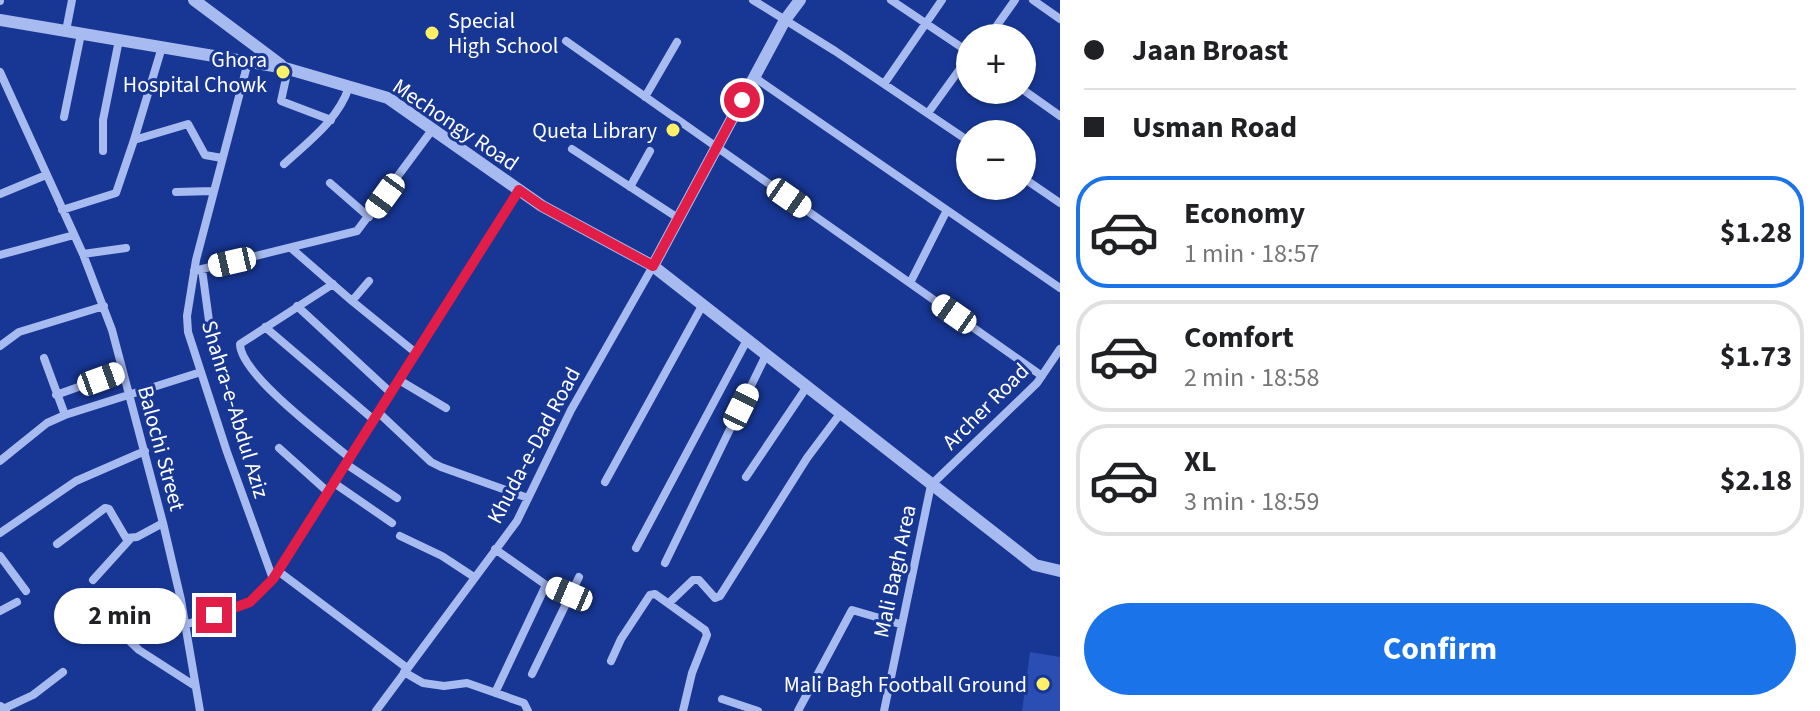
<!DOCTYPE html>
<html lang="en">
<head>
<meta charset="utf-8">
<style>
  :root { --surface:#fff; --page:#f6f6f6; --text:#202124; --muted:#757577; --line:#e0e0e0; --accent:#1a73e8 }
  body { margin:0; font-family:"Source Sans 3",sans-serif; background:var(--page); color:var(--text); height:100vh; display:flex; flex-direction:column; font-size:30px; white-space:nowrap }
  * { box-sizing:border-box; margin:0 }
  p { font-size:26px; color:var(--muted) }
  .icon { flex:none; width:44px; height:44px; fill:none; stroke:currentColor; stroke-width:2; stroke-linecap:round; stroke-linejoin:round }
  .map { position:relative; flex:1; overflow:hidden }
  .details { display:flex; flex-direction:column; background:var(--surface); width:760px }
  .details>* { flex:none }
  .top-card { display:grid; align-content:center; height:176px; padding:0 24px; background:var(--surface) }
  .fabs { position:absolute; left:956px; top:24px; display:grid; gap:16px }
  .fabs a { display:grid; place-items:center; width:80px; height:80px; border-radius:50%; background:var(--surface); box-shadow:0 2px 6px #0004; font-size:40px }
  .end { position:absolute; width:36px; height:36px; margin:-18px; border:10px solid #e11d48; background:#fff; box-shadow:0 0 0 4px #fff }
  .from { border-radius:50% }
  .bubble { position:absolute; height:56px; border-radius:28px; background:var(--surface); box-shadow:0 2px 6px #0004; font-size:26px; font-weight:700; line-height:56px; text-align:center }
  .car { position:absolute; width:24px; height:48px; margin:-24px -12px; border-radius:10px; box-shadow:0 0 6px 2px #0007; background:linear-gradient(#fff 24%,#345 0 40%,#fff 0 76%,#345 0 86%,#fff 0) }
  .top-card b { display:flex; align-items:center; gap:28px; height:76px; font-size:30px }
  .top-card b+b { border-top:2px solid var(--line) }
  .top-card i { width:20px; height:20px; background:var(--text) }
  ul { padding:0; list-style:none }
  li { display:flex; align-items:center; gap:24px; height:112px; margin:0 16px 12px; padding:0 8px; border:4px solid var(--line); border-radius:32px }
  li div { flex:1 }
  li b { display:block; font-size:30px }
  li em { font-style:normal; font-weight:700 }
  li.active { border-color:var(--accent) }
  li>.icon { width:72px; height:72px; stroke-width:1.5 }
  .button { display:flex; gap:16px; margin-top:auto; padding:16px 24px }
  .button a { flex:1; height:92px; border-radius:48px; background:var(--accent); color:#fff; font-size:32px; font-weight:700; line-height:92px; text-align:center }
  main { display:flex; flex:1; min-height:0 }
  .map>svg:first-child { display:block }
  .pitch { fill:#2a4eb3 }
  .lines { fill:none; stroke-linecap:round; stroke-linejoin:round }
  .minor { stroke:#a8bbf0; stroke-width:8 }
  .tertiary { stroke:#a8bbf0; stroke-width:12 }
  .route { stroke:#e11d48; stroke-width:10 }
  .poi-dot { fill:#fff068; stroke:#183794; stroke-width:3 }
  .labels { text-anchor:middle; stroke-width:6; stroke-linejoin:round; paint-order:stroke }
  .poi-label { font-size:22px; fill:#fff; stroke:#183794; text-anchor:end }
  .street-label { font-size:22px; fill:#fff; stroke:#183794 }
</style>
</head>
<body>
<main>
<div class="map">
<svg width="1060" height="711" viewBox="0 0 1060 711">
  <rect width="100%" height="100%" fill="#183794"/>
  <path class="pitch" d="M1030 652 1060 657V711H1022Z"/>
  <g class="lines">
    <path class="minor" d="M753 0 835 51 970 142
      M891 0 970 53
      M1033 0 1060 19
      M0 1V0
      M66 31 72 0
      M988 38 1015 0
      M566 41 1042 376
      M248 62 196 260 187 316 188 332 227 452 273 579
      M288 69 281 101 331 120
      M0 72 83 254 112 330 163 523 181 600 200 711
      M754 77 1060 288
      M884 84 942 0
      M1022 89 1060 116
      M645 97 677 42
      M928 113 970 55
      M64 117 81 34
      M134 140 162 47
      M572 149 678 218
      M103 151V120L119 40
      M284 164C309 141 338 120 349 87
      M1022 177 1060 203
      M330 183 369 217
      M630 187 650 151
      M176 192 213 191
      M0 194 46 175
      M62 210 116 193 134 140 188 124 205 155 222 158
      M291 248 352 301 416 353
      M83 254 126 248
      M0 255 74 235
      M202 269 212 343
      M194 271 357 231 432 130
      M910 283 947 210
      M333 284 240 344C240 374 325 437 350 458
      M352 301 369 281
      M297 306 391 393
      M265 327 374 420
      M0 346 19 332 104 306
      M44 358 65 415
      M399 380 446 408
      M56 395 123 371
      M379 413 431 462 441 467 528 498
      M279 448 328 492
      M0 461 47 423 65 415 201 372
      M346 464 397 498
      M746 477 806 388
      M605 482 702 306
      M334 483 392 523
      M0 533 76 481 145 451
      M400 536 442 556 474 577
      M57 544 105 508 109 509 126 538 137 537 163 523
      M636 548 747 340
      M495 549 546 585 569 594
      M0 556 26 591
      M665 563 766 355
      M278 571 407 668
      M93 580 131 538
      M669 603 693 580H699L715 598 720 596 807 458 840 414
      M0 611 17 602
      M185 625 250 602 273 579 519 190
      M115 627 139 650 195 686
      M611 661 621 639 650 595 655 594 705 630 707 635 692 673 683 711
      M404 672 423 683 444 686 467 683 524 703 528 711
      M532 674 579 577
      M495 693 546 585
      M722 699 758 711
      M1 710 33 695 63 672
      M376 711 517 521 571 410 653 266
      M798 711 852 610 900 624
      M884 711 931 485 1037 383 1060 349"/>
    <path class="tertiary" d="M194 0 281 65
      M0 20 285 68 388 98 542 206 653 266 1035 565 1060 571
      M653 266 785 20 800 0
      M0 708 4 711"/>
  </g>
  <g class="lines">
    <path class="route" d="M214 615 250 602 273 579 519 190 542 206 653 266 742 100"/>
  </g>
  <g class="poi-dot">
    <circle cx="432" cy="33" r="8"/>
    <circle cx="283" cy="72" r="8"/>
    <circle cx="673" cy="130" r="8"/>
    <circle cx="1043" cy="684" r="8"/>
  </g>
  <g class="labels">
    <g class="poi-label">
      <text x="448" y="28" text-anchor="start">Special<tspan x="448" dy="25">High School</tspan></text>
      <text x="267" y="67">Ghora<tspan x="267" dy="25">Hospital Chowk</tspan></text>
      <text x="657" y="138">Queta Library</text>
      <text x="1027" y="692">Mali Bagh Football Ground</text>
    </g>
    <g class="street-label">
      <text transform="translate(456 124) rotate(34)" y="8">Mechongy Road</text>
      <text transform="translate(985 406) rotate(-45)" y="8">Archer Road</text>
      <text transform="translate(236 409) rotate(73)" y="8">Shahra-e-Abdul Aziz</text>
      <text transform="translate(533 445) rotate(-62)" y="8">Khuda-e-Dad Road</text>
      <text transform="translate(162 448) rotate(75)" y="8">Balochi Street</text>
      <text transform="translate(894 571) rotate(-78)" y="8">Mali Bagh Area</text>
    </g>
  </g>
</svg>
<div class="fabs">
<a>+</a>
<a>−</a>
</div>
<i class="end from" style="left:742px;top:100px"></i>
<i class="end" style="left:214px;top:615px"></i>
<div class="bubble" style="left:54px;top:588px;width:132px">2 min</div>
<i class="car" style="left:385px;top:196px;rotate:216deg"></i>
<i class="car" style="left:789px;top:198px;rotate:125deg"></i>
<i class="car" style="left:232px;top:262px;rotate:257deg"></i>
<i class="car" style="left:954px;top:314px;rotate:305deg"></i>
<i class="car" style="left:101px;top:379px;rotate:70deg"></i>
<i class="car" style="left:741px;top:407px;rotate:26deg"></i>
<i class="car" style="left:569px;top:594px;rotate:293deg"></i>
</div>
<section class="details">
<div class="top-card">
<b><i class="from"></i>Jaan Broast</b>
<b><i></i>Usman Road</b>
</div>
<ul>
<li class="active"><svg class="icon" aria-label="car" viewBox="0 0 24 24"><path d="M5 17H2v-5l4-1 3-4h7l3 4 3 1v5h-3M9 17h6M6 11h13"/><circle cx="7" cy="17" r="2"/><circle cx="17" cy="17" r="2"/></svg><div><b>Economy</b><p>1 min · 18:57</p></div><em>$1.28</em></li>
<li><svg class="icon" aria-label="car" viewBox="0 0 24 24"><path d="M5 17H2v-5l4-1 3-4h7l3 4 3 1v5h-3M9 17h6M6 11h13"/><circle cx="7" cy="17" r="2"/><circle cx="17" cy="17" r="2"/></svg><div><b>Comfort</b><p>2 min · 18:58</p></div><em>$1.73</em></li>
<li><svg class="icon" aria-label="car" viewBox="0 0 24 24"><path d="M5 17H2v-5l4-1 3-4h7l3 4 3 1v5h-3M9 17h6M6 11h13"/><circle cx="7" cy="17" r="2"/><circle cx="17" cy="17" r="2"/></svg><div><b>XL</b><p>3 min · 18:59</p></div><em>$2.18</em></li>
</ul>
<div class="button"><a>Confirm</a></div>
</section>
</main>
</body>
</html>
